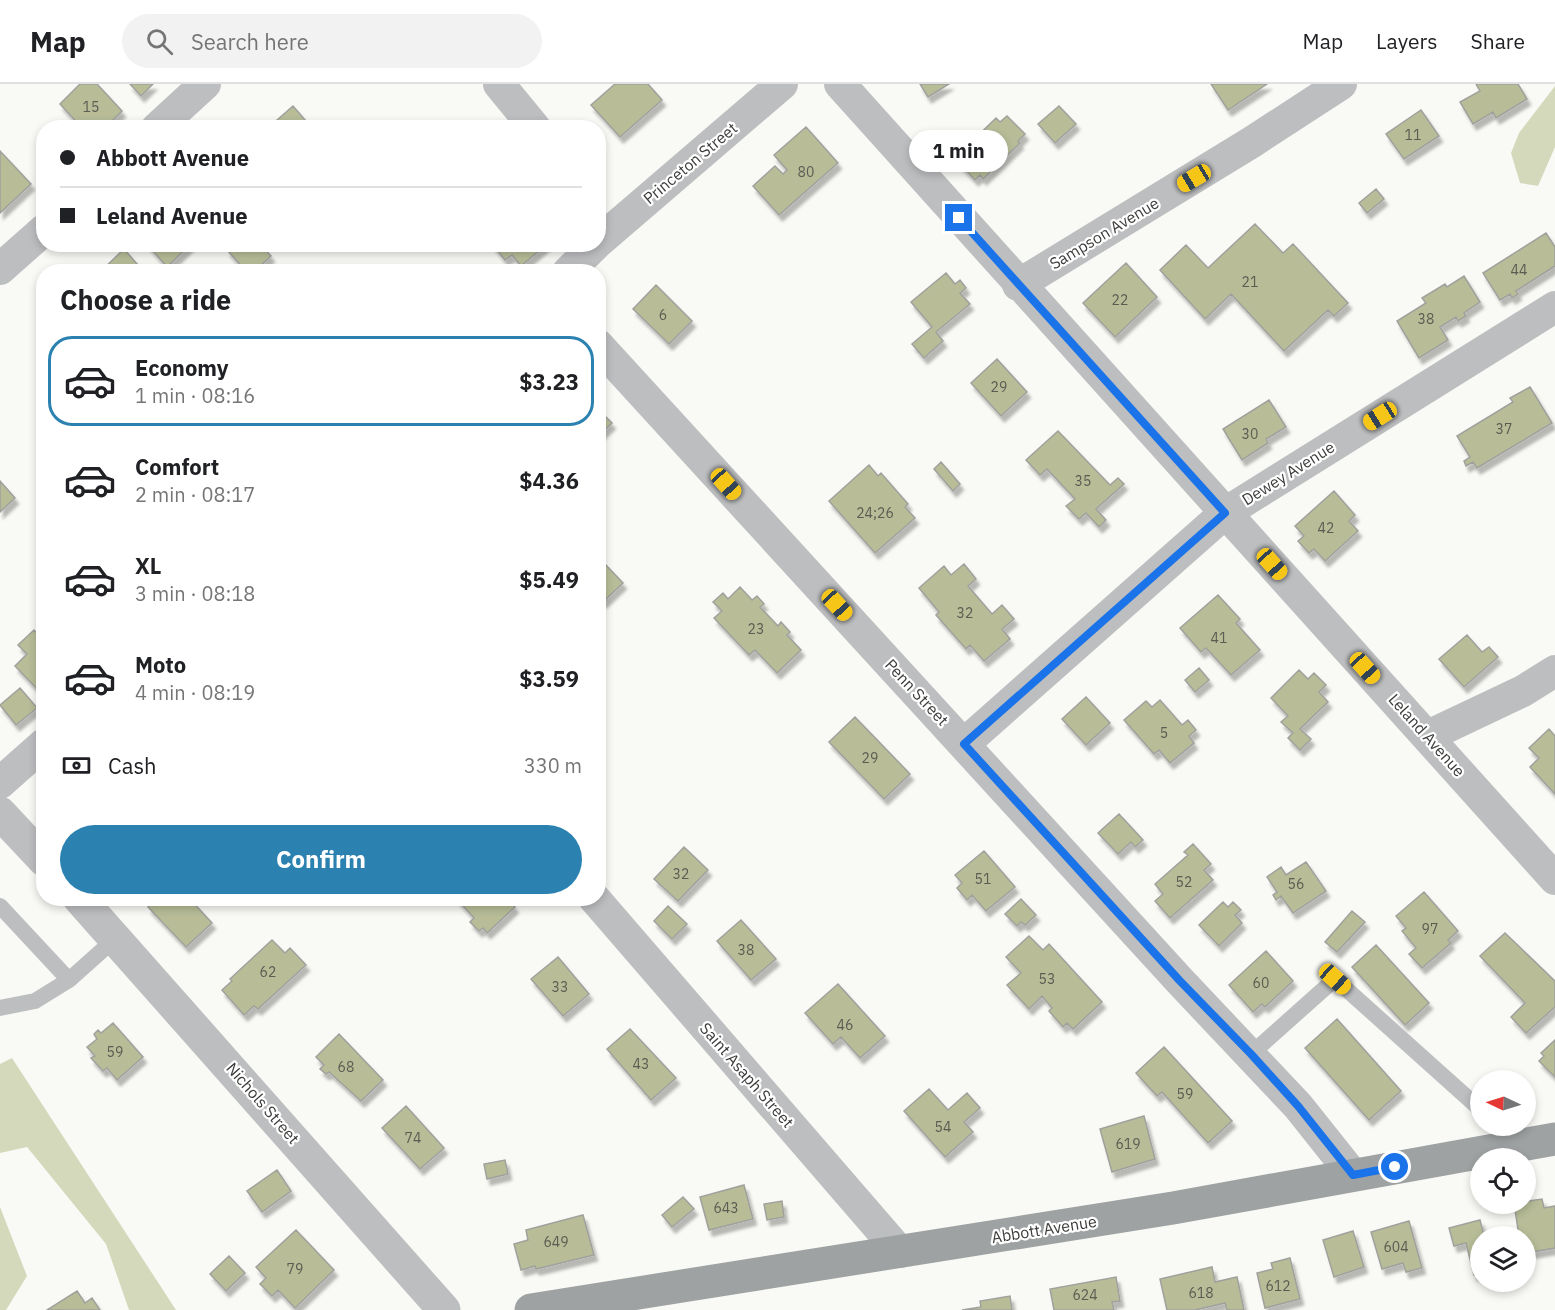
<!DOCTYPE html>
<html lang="en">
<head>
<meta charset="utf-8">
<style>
  :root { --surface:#fff; --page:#f2f2f2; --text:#202124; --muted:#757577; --line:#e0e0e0; --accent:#2b81b0 }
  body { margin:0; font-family:"IBM Plex Sans",sans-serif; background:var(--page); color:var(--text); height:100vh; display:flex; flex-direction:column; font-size:22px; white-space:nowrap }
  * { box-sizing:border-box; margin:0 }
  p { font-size:20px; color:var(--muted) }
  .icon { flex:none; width:33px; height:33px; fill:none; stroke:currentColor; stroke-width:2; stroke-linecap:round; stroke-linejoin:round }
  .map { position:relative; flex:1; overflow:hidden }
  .sheet { position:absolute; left:36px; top:180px; width:570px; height:642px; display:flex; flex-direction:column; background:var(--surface); border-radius:24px; box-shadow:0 3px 9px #0003 }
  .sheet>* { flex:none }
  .top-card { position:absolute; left:36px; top:36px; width:570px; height:132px; border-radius:24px; box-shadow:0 3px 9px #0003; display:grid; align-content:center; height:132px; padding:0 24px; background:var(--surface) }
  .needle { width:39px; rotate:274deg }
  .buttons { position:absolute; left:1470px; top:986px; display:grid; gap:12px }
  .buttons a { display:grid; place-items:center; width:66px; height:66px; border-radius:50%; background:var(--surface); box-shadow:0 3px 9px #0003; font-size:30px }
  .end { position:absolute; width:27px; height:27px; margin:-14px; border:8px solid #1a73e8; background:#fff; box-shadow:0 0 0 3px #fff }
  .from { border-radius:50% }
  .bubble { position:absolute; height:42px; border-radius:21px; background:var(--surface); box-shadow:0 3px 9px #0003; font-size:20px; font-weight:800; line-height:42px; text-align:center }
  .car { position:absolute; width:18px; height:36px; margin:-18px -9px; border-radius:8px; box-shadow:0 0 4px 2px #0007; background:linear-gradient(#f5c518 24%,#345 0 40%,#f5c518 0 76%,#345 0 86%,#f5c518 0) }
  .top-card b { display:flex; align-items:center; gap:21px; height:57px; font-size:22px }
  .top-card b+b { border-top:2px solid var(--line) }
  .top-card i { width:15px; height:15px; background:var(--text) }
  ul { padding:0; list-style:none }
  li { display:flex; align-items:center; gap:18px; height:90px; margin:0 12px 9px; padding:0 12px; border:3px solid transparent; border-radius:24px }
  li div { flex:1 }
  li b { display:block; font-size:22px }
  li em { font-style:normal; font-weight:800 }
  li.selected { border-color:var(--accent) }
  li>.icon { width:54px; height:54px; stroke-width:1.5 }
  h2 { padding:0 24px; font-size:27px; line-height:72px }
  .pay { display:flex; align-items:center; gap:15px; height:66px; padding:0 24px; font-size:22px }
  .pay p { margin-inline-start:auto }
  .primary-button { display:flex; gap:12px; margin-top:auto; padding:12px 24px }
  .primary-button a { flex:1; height:69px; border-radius:36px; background:var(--accent); color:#fff; font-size:24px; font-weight:800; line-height:69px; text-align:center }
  header { display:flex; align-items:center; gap:36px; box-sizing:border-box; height:84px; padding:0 30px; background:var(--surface); border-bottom:2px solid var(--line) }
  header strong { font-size:28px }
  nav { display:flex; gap:33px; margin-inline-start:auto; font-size:21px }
  .search { width:420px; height:54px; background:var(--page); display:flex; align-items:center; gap:15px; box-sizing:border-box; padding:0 21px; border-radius:33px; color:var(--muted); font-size:22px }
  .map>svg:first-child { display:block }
  .green { fill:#d5d9bc }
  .building { fill:#b8bd98; stroke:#a0a19d; stroke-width:1.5; filter:url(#shadow) }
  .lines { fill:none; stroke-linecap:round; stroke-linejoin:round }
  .service { stroke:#bdbec0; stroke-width:16 }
  .minor { stroke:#bdbec0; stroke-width:32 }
  .tertiary { stroke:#bdbec0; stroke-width:33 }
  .secondary { stroke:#9fa2a3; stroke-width:33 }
  .route { stroke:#1a73e8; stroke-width:8 }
  .labels { text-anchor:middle; stroke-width:4.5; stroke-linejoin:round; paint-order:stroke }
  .number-label { font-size:14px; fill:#5b5c52 }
  .street-label { font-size:16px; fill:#3c3c3a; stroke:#fff }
</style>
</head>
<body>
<header>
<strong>Map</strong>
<div class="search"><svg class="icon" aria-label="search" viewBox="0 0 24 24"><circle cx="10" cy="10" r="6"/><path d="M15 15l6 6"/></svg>Search here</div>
<nav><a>Map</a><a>Layers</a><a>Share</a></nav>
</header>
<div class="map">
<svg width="1555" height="1226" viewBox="0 0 1555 1226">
  <defs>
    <filter id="shadow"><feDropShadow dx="3.5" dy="6" stdDeviation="1.5" flood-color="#0004"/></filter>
  </defs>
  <rect width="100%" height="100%" fill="#f9faf5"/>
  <path class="green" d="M1555 2V63L1538 102 1520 99 1511 69 1519 49Z
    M12 974 176 1226H129L106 1160 27 1063 0 1069V980Z
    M0 1123 27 1192 6 1226H0Z"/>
  <path class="building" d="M80 0H97L122 27 105 44H82L60 20Z
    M130 0H153L141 12Z
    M615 0H648L662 16 620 53 591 21Z
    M920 0H949L928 13Z
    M1211 0H1267L1228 26Z
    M1476 0H1518L1527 15 1496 34 1493 28 1473 40 1460 18 1480 7Z
    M293 22 312 44H268Z
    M1059 22 1076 40 1055 59 1038 40Z
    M1421 26 1439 52 1404 75 1386 50Z
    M1007 32 1025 50 1018 57 1020 59 983 95 980 91 975 96 957 77 963 72 960 69 996 34 1000 38Z
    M806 43 838 79 779 131 753 102 775 82 783 90 787 86 774 71Z
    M0 67 31 100 0 129Z
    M1376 105 1384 115 1367 129 1359 119Z
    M1255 140 1283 169 1293 160 1348 219 1334 232 1328 226 1284 267 1231 210 1205 235 1160 186 1186 161 1208 184Z
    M1546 149 1555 163V182L1516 207 1518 210 1512 214 1510 210 1500 216 1483 189Z
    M147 160H191L167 183Z
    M233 160H260L271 172 254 188H247L227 166Z
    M492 160H547L521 182 512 171 505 176Z
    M124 165 144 188H100Z
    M1126 179 1157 213 1115 253 1083 219Z
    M946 189 955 200 960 196 966 204 960 209 970 220 936 248 943 257 924 274 912 260 932 243 911 218Z
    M1464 192 1480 218 1464 229 1466 232 1458 237 1456 233 1440 243 1448 256 1419 274 1397 237 1426 219 1422 214 1445 200 1447 203Z
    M656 201 692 237 669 260 633 225Z
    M997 275 1027 308 1001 332 971 299Z
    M1530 303 1552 339 1477 384 1473 378 1466 382 1464 377 1470 373 1457 352 1513 318 1510 314Z
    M1269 316 1286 343 1266 355 1268 359 1242 376 1223 345Z
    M604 331 612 339 598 352V336Z
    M1058 347 1110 401 1118 394 1124 400 1096 425 1106 436 1099 443 1086 429 1079 435 1066 422 1075 415 1047 385 1040 391 1026 376Z
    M941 378 960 400 953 407 934 385Z
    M869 381 878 392 881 389 908 420 905 423 915 434 875 469 829 417Z
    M0 397 15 414 0 428Z
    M1334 407 1355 431 1349 437 1358 447 1325 477 1314 465 1309 469 1298 457 1304 452 1295 442Z
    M605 480 623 499 603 518 598 514V487Z
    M964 480 976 495 968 502 992 530 1002 521 1014 535 1002 545 1010 555 984 577 970 561 966 565 936 531 939 528 919 504 944 482 951 491Z
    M740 503 752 516 757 512 764 520 760 523 778 542 781 538 790 548 787 551 801 566 777 589 755 566 749 571 714 534 722 527 713 518 723 509 728 515Z
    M1218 511 1240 535 1236 539 1260 566 1231 591 1206 564 1201 568 1180 544Z
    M34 546 44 557 42 610 15 582 27 570 18 561Z
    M1467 551 1482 568 1489 563 1498 573 1464 603 1439 575Z
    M1199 584 1209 596 1195 608 1185 596Z
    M1299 586 1308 595 1314 589 1326 601 1319 608 1328 618 1300 645 1311 655 1300 666 1288 654 1293 649 1281 638 1288 632 1271 614Z
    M20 604 37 624 16 641 0 621Z
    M1086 613 1110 639 1086 661 1062 635Z
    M1160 616 1182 641 1188 636 1196 646 1189 652 1194 659 1170 679 1159 666 1154 670 1124 636 1146 617 1152 623Z
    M855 633 910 690 884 715 829 658Z
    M1549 645 1555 652V710L1530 683 1539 674 1529 664Z
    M1119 730 1143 756 1135 763 1131 758 1118 770 1098 749Z
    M1193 760 1211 780 1204 786 1213 796 1170 834 1155 817 1163 810 1155 800 1188 771 1184 768Z
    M684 763 708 786 678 817 654 795Z
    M984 767 1015 803 986 827 972 811 967 816 957 804 962 799 955 791Z
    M1306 778 1326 807 1293 829 1281 812 1276 816 1273 811 1277 808 1267 793 1281 783 1286 791Z
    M1424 808 1458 847 1448 856 1451 859 1422 884 1409 870 1416 864 1402 847 1406 844 1396 832Z
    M157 814H189L212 839 186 863 148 823Z
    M456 814H507L515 823 487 849 483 844 479 847 470 838 474 834Z
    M1021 815 1036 831 1025 841 1021 838 1017 842 1005 830Z
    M1223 818 1228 823 1233 818 1241 826 1235 831 1242 839 1219 862 1199 841Z
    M668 822 687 840 672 855 654 837Z
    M1352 827 1365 838 1337 868 1325 858Z
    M741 836 776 875 751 896 717 857Z
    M1505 849 1555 897V923L1526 949 1511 933 1525 919 1480 872Z
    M1029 852 1043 866 1049 860 1102 918 1073 945 1067 939 1063 943 1049 927 1052 924 1042 912 1029 925 1007 901 1021 889 1006 873Z
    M272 856 285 869 290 864 306 881 258 925 254 922 244 931 222 906 232 897 230 895Z
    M1376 861 1429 919 1405 941 1352 883Z
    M1266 867 1293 897 1265 923 1262 920 1253 928 1229 901Z
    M558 873 589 910 563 932 531 895Z
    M838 900 885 952 860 974 841 953 833 960 805 929Z
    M1337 935 1401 1007 1369 1036 1305 964Z
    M113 939 143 973 117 996 107 984 103 987 91 974 95 972 87 963 97 955 94 950 98 946 101 949Z
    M630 945 676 994 651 1016 607 965Z
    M339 950 383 996 361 1017 329 988 326 990 320 985 324 981 316 973Z
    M1555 956V993L1539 977 1544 972 1541 969Z
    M1164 963 1232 1037 1208 1059 1162 1008 1157 1012 1136 989Z
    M929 1005 948 1026 967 1009 980 1024 964 1038 973 1048 945 1073 904 1027Z
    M406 1022 444 1064 420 1085 382 1044Z
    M1144 1032 1155 1075 1112 1088 1100 1045Z
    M505 1076 508 1090 487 1095 484 1080Z
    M277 1086 291 1107 262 1128 247 1107Z
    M744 1101 753 1135 709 1146 700 1113Z
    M683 1113 694 1125 672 1143 662 1131Z
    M1542 1115 1544 1124 1555 1122V1164L1526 1169V1152H1519L1514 1119Z
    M782 1117 784 1133 767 1136 764 1120Z
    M583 1131 594 1171 536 1185 535 1182 521 1186 514 1160 528 1156 526 1146Z
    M1480 1136 1484 1152H1480V1189L1474 1191 1466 1159 1454 1162 1449 1144Z
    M1409 1137 1422 1184 1406 1188 1403 1179 1382 1185 1371 1148Z
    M296 1146 334 1186 295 1224 278 1206 272 1212 260 1200 266 1194 256 1183Z
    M1353 1147 1364 1183 1334 1193 1323 1156Z
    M229 1172 245 1189 226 1207 210 1190Z
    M1290 1174 1300 1215 1265 1224 1257 1189 1273 1185 1271 1179Z
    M1212 1183 1215 1198 1237 1193 1244 1226H1227L1225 1219 1195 1226H1167L1160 1195Z
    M1116 1193 1120 1217 1112 1218 1114 1226H1054L1050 1205Z
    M77 1207 85 1219 92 1214 100 1226H47Z
    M1010 1212 1012 1226H962L981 1223 980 1217Z"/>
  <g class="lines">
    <path class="service" d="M0 822 69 896
      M0 924 35 917 69 896 116 854
      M1251 970 1335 895 1480 1025
      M1498 1041 1520 1061"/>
    <path class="minor" d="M499 0 535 44
      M840 0 1555 795
      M157 44 205 0
      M598 158 782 0
      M0 185 44 146
      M568 188 596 160
      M1018 201 1252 58 1341 0
      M598 261 1180 897 1298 1022 1353 1091
      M1428 652 1523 607 1555 587
      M964 660 1225 429 1555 223
      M0 699 44 660
      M594 814 900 1168"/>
    <path class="tertiary" d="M0 729 44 776
      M79 814 444 1226"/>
    <path class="secondary" d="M531 1226 1173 1124 1555 1055"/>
  </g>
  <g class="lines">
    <path class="route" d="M959 134 1225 429 964 660 1180 897 1251 970 1298 1022 1353 1091 1395 1083"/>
  </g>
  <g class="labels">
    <g class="number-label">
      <text x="91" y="28">15</text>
      <text x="1413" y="56">11</text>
      <text x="806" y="93">80</text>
      <text x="1519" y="191">44</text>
      <text x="1250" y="203">21</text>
      <text x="1120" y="221">22</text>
      <text x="663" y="236">6</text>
      <text x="1426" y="240">38</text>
      <text x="999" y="308">29</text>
      <text x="1504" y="350">37</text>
      <text x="1250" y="355">30</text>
      <text x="1083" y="402">35</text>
      <text x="875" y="434">24;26</text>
      <text x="1326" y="449">42</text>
      <text x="965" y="534">32</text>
      <text x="756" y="550">23</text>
      <text x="1219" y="559">41</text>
      <text x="1164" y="654">5</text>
      <text x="870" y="679">29</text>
      <text x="681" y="795">32</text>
      <text x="983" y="800">51</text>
      <text x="1184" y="803">52</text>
      <text x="1296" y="805">56</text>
      <text x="1430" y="850">97</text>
      <text x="746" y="871">38</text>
      <text x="268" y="893">62</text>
      <text x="1047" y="900">53</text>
      <text x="1261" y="904">60</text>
      <text x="560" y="908">33</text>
      <text x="845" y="946">46</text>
      <text x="115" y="973">59</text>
      <text x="641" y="985">43</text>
      <text x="346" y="988">68</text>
      <text x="1185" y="1015">59</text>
      <text x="943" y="1048">54</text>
      <text x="413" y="1059">74</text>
      <text x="1128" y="1065">619</text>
      <text x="726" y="1129">643</text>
      <text x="556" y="1163">649</text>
      <text x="1396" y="1168">604</text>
      <text x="295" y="1190">79</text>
      <text x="1278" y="1207">612</text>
      <text x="1201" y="1214">618</text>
      <text x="1085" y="1216">624</text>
    </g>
    <g class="street-label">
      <text transform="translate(690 79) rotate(-40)" y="6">Princeton Street</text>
      <text transform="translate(1104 149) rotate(-31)" y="6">Sampson Avenue</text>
      <text transform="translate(1288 389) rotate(-32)" y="6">Dewey Avenue</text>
      <text transform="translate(917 608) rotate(47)" y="6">Penn Street</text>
      <text transform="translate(1427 651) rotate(48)" y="6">Leland Avenue</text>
      <text transform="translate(747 991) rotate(49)" y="6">Saint Asaph Street</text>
      <text transform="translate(263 1019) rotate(49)" y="6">Nichols Street</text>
      <text transform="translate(1044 1145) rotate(-9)" y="6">Abbott Avenue</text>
    </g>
  </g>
</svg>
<div class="buttons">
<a><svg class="needle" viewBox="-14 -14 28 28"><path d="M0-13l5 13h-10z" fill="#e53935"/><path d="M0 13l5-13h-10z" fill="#757577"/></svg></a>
<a><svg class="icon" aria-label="locate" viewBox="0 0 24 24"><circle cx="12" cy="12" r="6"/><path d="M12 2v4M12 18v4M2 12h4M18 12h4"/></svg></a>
<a><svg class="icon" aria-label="layers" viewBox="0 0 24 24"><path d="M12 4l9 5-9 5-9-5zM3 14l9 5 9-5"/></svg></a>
</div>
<i class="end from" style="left:1395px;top:1083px"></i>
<i class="end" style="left:959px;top:134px"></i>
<div class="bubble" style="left:909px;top:46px;width:99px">1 min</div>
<i class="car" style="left:1194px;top:94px;rotate:239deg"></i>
<i class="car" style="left:1380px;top:332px;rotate:238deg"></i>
<i class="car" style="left:726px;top:400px;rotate:138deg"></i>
<i class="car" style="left:1272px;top:480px;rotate:138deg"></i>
<i class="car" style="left:837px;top:521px;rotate:137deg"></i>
<i class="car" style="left:1365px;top:584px;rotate:138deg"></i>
<i class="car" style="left:1335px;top:895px;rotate:132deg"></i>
<div class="top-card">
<b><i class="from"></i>Abbott Avenue</b>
<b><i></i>Leland Avenue</b>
</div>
<section class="sheet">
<h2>Choose a ride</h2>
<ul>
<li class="selected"><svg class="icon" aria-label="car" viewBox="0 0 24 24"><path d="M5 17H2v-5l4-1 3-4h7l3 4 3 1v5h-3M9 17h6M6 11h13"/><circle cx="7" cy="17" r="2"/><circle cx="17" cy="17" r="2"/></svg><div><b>Economy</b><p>1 min · 08:16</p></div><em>$3.23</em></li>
<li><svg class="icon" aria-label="car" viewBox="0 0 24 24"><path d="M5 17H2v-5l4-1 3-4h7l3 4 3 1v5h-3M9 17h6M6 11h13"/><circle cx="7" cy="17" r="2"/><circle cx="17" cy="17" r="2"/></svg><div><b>Comfort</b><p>2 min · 08:17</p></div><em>$4.36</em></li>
<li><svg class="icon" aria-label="car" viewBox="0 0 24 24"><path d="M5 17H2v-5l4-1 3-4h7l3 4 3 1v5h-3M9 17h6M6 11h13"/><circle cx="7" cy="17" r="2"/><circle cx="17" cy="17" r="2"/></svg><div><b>XL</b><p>3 min · 08:18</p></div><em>$5.49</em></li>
<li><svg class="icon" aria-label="car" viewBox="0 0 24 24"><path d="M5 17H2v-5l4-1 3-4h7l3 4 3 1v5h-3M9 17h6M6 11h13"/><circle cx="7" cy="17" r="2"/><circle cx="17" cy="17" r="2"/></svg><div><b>Moto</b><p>4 min · 08:19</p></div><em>$3.59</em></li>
</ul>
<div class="pay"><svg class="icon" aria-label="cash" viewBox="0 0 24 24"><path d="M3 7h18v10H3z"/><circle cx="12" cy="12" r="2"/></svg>Cash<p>330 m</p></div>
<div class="primary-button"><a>Confirm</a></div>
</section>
</div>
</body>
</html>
